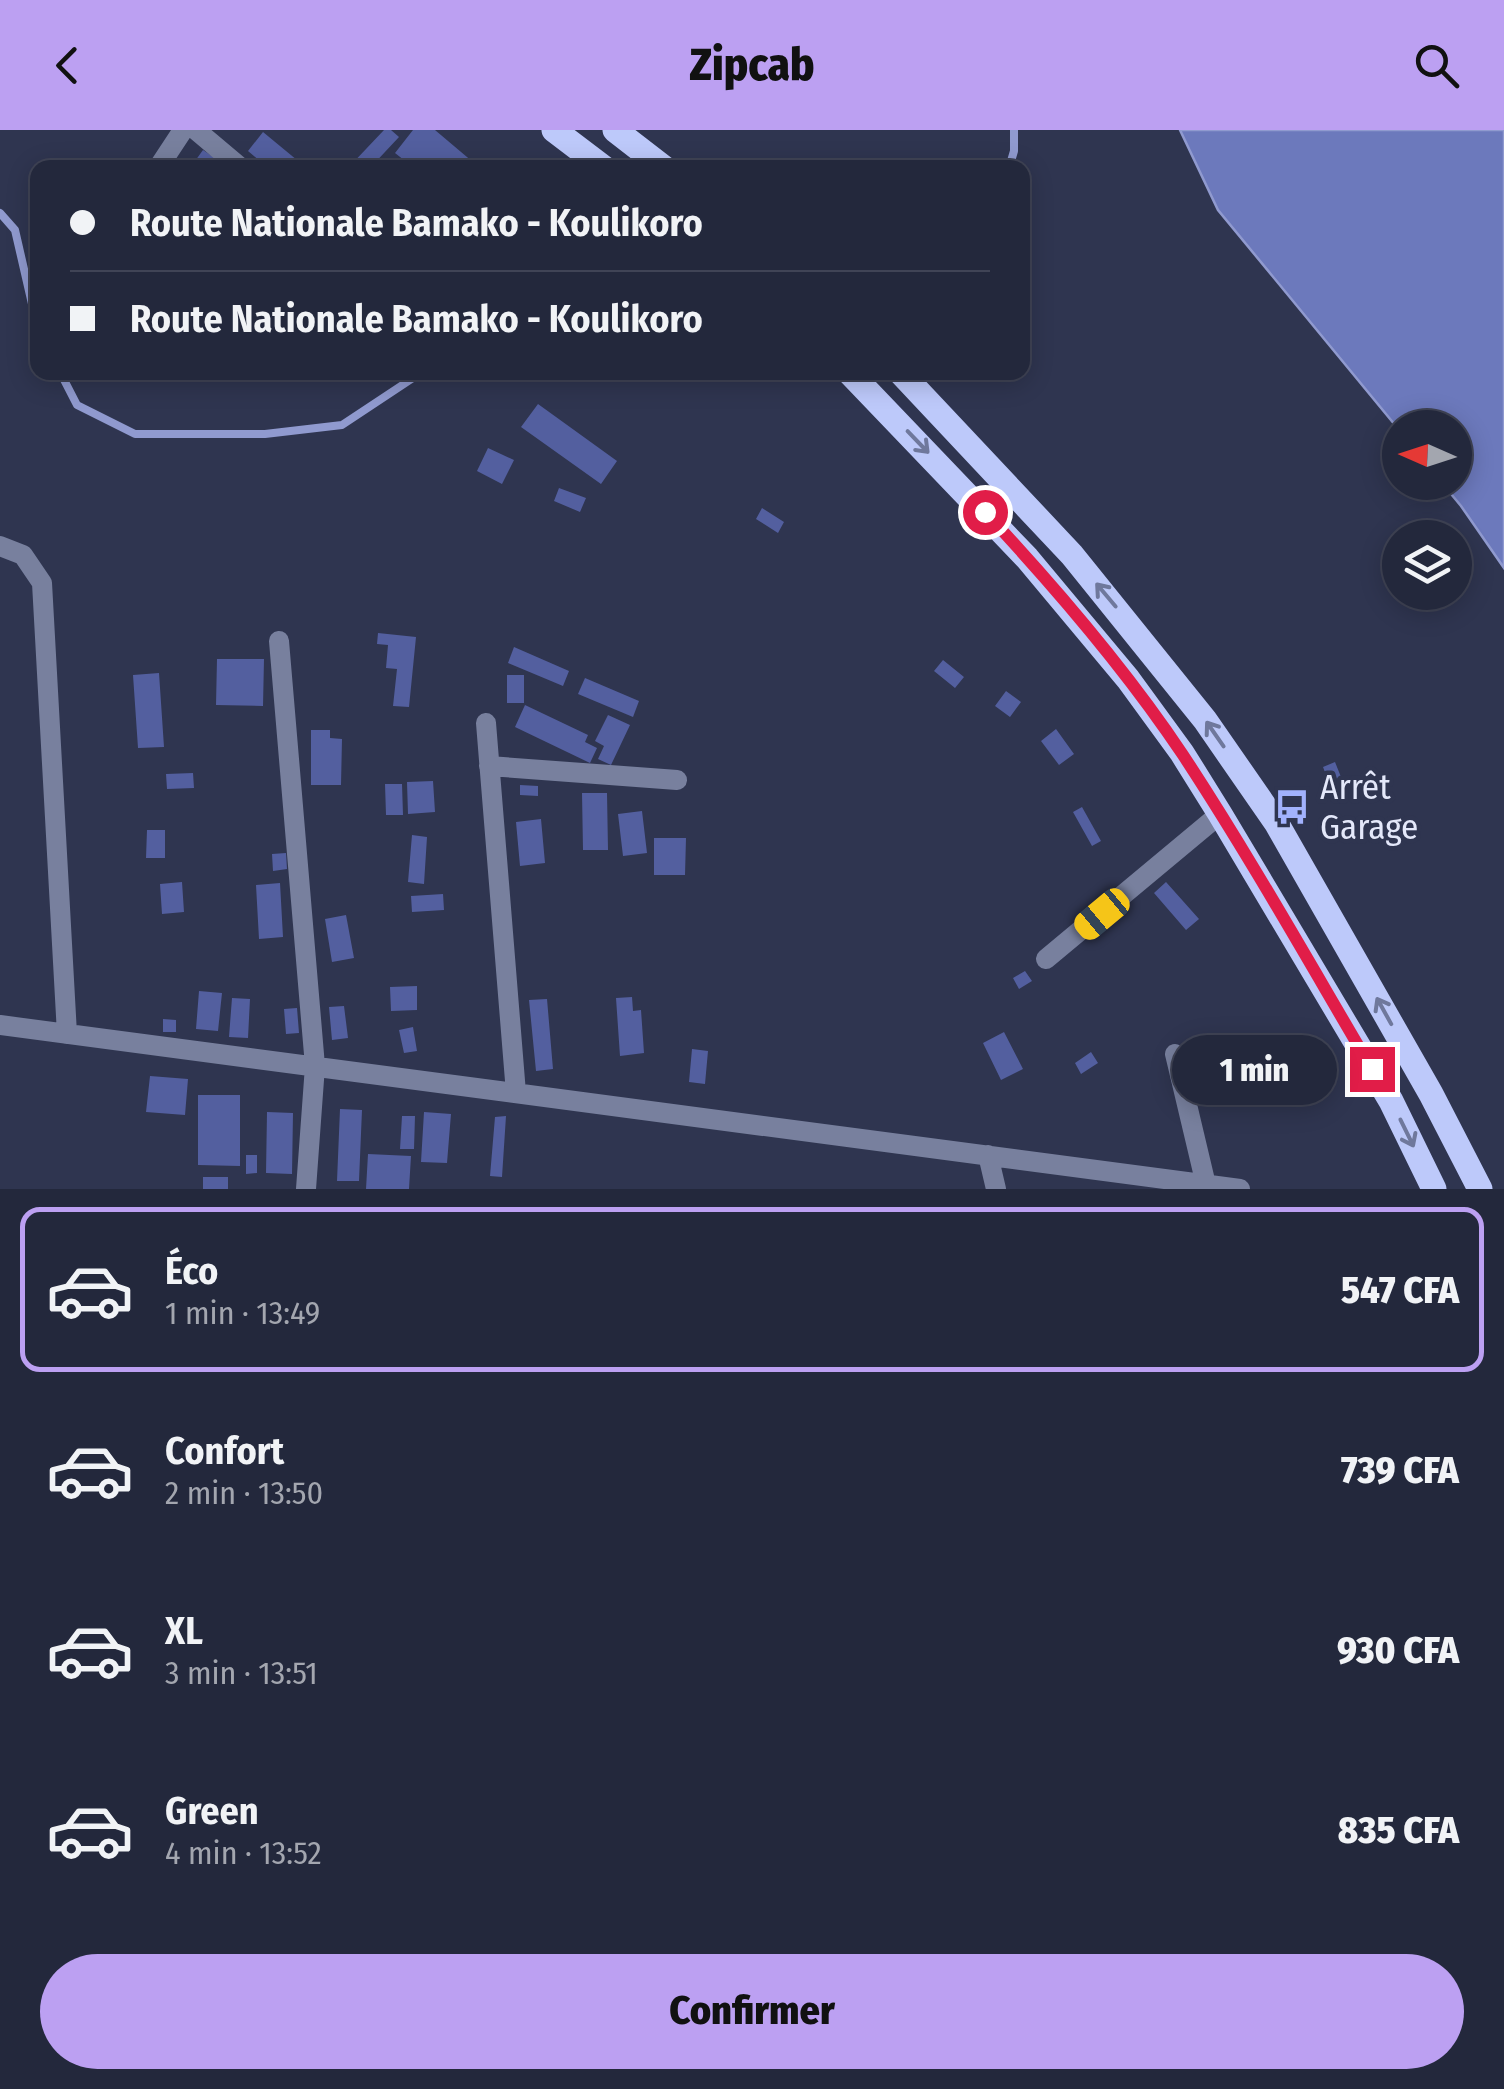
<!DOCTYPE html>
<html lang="fr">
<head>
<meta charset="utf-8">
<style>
  :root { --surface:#23283c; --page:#2b3043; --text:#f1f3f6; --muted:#a3a6af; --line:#404456; --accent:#bca0f2 }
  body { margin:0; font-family:"Fira Sans Condensed",sans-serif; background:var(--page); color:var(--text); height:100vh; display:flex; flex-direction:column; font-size:38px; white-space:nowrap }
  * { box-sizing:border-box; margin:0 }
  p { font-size:32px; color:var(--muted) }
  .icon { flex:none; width:55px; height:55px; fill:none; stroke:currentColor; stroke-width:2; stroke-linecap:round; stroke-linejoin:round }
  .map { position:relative; height:1059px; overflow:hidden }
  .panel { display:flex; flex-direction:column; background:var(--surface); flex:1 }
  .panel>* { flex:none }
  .banner { position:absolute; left:30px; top:30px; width:1000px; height:220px; border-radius:20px; box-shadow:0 5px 25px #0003,0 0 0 2px var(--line); display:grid; align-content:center; height:220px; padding:0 40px; background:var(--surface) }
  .needle { width:65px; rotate:273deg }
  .fabs { position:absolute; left:1382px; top:280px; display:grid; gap:20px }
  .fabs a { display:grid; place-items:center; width:90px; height:90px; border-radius:50%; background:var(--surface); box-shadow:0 5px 25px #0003,0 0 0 2px var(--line); font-size:50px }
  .end { position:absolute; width:45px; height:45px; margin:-22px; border:12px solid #e11d48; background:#fff; box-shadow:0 0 0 5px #fff }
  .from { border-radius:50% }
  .bubble { position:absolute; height:70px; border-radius:35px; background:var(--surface); box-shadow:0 5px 25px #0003,0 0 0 2px var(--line); font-size:32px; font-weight:800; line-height:70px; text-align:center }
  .car { position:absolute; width:30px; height:60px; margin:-30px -15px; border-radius:12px; box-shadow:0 0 8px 2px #0007; background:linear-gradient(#f5c518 24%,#345 0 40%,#f5c518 0 76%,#345 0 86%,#f5c518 0) }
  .banner b { display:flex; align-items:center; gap:35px; height:95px; font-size:38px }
  .banner b+b { border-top:2px solid var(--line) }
  .banner i { width:25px; height:25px; background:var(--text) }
  ul { padding:18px 0 0; list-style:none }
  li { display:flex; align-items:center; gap:30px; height:165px; margin:0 20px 15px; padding:0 20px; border:5px solid transparent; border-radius:20px }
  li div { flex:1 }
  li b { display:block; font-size:38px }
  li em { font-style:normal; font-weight:800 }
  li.on { border-color:var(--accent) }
  li>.icon { width:90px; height:90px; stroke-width:1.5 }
  .action { display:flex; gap:20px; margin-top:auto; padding:20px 40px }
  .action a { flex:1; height:115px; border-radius:60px; background:var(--accent); color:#111; font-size:40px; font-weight:800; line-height:115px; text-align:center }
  header { display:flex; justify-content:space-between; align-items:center; height:130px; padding:0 40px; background:var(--accent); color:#111; font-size:45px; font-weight:800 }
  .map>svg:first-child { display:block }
  .water { fill:#6c79bc; stroke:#909acf; stroke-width:2.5 }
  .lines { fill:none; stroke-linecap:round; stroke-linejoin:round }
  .stream { stroke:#909acf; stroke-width:8 }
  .building { fill:#535f9f }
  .street { stroke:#78809e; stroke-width:20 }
  .primary { stroke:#bdc9fa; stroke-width:25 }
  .oneway { stroke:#6f789c }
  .route { stroke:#e11d48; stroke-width:12 }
  .labels { text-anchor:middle; stroke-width:9; stroke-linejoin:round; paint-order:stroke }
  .poi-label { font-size:35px; fill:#e4e8fa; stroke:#2f3550; text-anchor:start }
</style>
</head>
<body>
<header><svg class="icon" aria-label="back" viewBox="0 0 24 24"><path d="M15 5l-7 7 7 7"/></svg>Zipcab<svg class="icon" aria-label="search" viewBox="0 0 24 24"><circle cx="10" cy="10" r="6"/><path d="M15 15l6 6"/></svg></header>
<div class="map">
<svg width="1504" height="1059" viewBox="0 0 1504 1059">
  <rect width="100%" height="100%" fill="#2f3550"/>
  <path class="water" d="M1180 0H1504V438L1461 376 1442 353 1455 352V298H1400V301L1218 80Z"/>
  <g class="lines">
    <path class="stream" d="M1009 38 1014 21V0
      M0 83 15 100 38 200
      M60 242 77 275 135 304H265L342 295 422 242"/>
  </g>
  <path class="building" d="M384 0H391L399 7 370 38H348Z
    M413 0H435L480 38H414L395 23Z
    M263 2 303 35 301 38H268L248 21Z
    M203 20 224 34 222 38H190Z
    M538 274 617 331 601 354 521 297Z
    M488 318 514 330 502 354 477 341Z
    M559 358 586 368 580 382 554 371Z
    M762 378 784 392 778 403 756 389Z
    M378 503 416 507 409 577 393 576 397 539 386 538 388 515 377 514Z
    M514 517 569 541 563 556 508 533Z
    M217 529H264L263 576 216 575Z
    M943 530 964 547 955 558 934 541Z
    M159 543 164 617 138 618 133 545Z
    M507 545H524V573H507Z
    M585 548 639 571 633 587 578 564Z
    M1006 561 1021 572 1010 587 995 576Z
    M525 575 588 605 585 612 597 618 590 633 515 597Z
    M608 585 630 595 611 635 598 629 604 616 595 611Z
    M1056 599 1074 624 1059 635 1041 611Z
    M311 600H330V608L342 609 341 655H311Z
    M1335 632 1345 657 1333 663 1323 637Z
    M193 643 194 658 167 659 166 644Z
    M433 651 435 682 408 684 407 652Z
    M385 654H402L403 685H386Z
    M520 655 538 656V666L520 665Z
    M582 663H607L608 720H583Z
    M1082 677 1101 711 1092 716 1073 682Z
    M642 681 647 723 623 726 618 684Z
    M541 689 545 733 520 736 516 692Z
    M147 700H165V728H146Z
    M412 705 427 707 424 754 408 752Z
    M654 708H686L685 745H654Z
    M286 723 287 739 273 741 272 724Z
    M182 752 184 782 162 784 160 754Z
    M1166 752 1199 789 1186 800 1154 763Z
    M280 753 283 807 259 809 256 755Z
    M443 764 444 780 412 782 411 766Z
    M346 785 354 828 332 832 325 789Z
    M1025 841 1032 851 1019 859 1013 848Z
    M417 856V880L391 881 390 857Z
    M199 861 222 863 218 901 196 899Z
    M632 867 633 881 641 880 644 923 620 926 616 868Z
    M232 868 250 869 248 908 229 907Z
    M547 869 553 939 536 941 529 870Z
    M344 876 348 908 332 910 329 877Z
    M297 878 299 903 286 904 284 879Z
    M163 889 176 890V902H163Z
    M413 897 417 921 404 923 399 900Z
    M1004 902 1023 939 1001 950 983 913Z
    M692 919 708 921 705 954 689 952Z
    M1091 922 1098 933 1081 944 1075 933Z
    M150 946 188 949 185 985 146 982Z
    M198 965H240V1036L198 1035Z
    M340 979 362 980 359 1051H337Z
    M267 982 293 983 292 1044 266 1043Z
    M424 982 451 984 447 1033 421 1032Z
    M402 986H415L414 1019H400Z
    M506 986 502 1047 490 1046 495 987Z
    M368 1024 411 1026 409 1059H366Z
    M246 1025H257V1043L246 1044Z
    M203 1047H228V1059H203Z"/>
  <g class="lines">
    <path class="street" d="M196 0 241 38
      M158 38 183 0
      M0 416 23 425 42 453 67 904
      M279 511 315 936 306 1059
      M486 593 516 963
      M489 636 677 650
      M1046 829 1220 684
      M0 895 1240 1059
      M1175 924 1207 1059
      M988 1025 996 1059"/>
    <path class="primary" d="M554 0 604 38
      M615 0 664 38
      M849 242 1027 428 1128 549 1182 623 1220 684 1391 971 1434 1059
      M900 242 1072 425 1205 590 1277 694 1431 964 1480 1059"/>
  </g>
  <defs><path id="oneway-shaft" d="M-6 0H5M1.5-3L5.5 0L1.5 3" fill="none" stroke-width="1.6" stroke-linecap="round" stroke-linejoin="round" transform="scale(2.5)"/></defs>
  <g class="oneway">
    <use href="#oneway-shaft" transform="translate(918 312) rotate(46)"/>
    <use href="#oneway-shaft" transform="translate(1106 465) rotate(-130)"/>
    <use href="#oneway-shaft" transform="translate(1215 604) rotate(-125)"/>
    <use href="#oneway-shaft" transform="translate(1384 881) rotate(-119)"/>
    <use href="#oneway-shaft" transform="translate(1407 1003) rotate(64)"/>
  </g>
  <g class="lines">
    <path class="route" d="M985 382C1056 458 1125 538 1183 625 1250 727 1310 834 1372 939"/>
  </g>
  <defs>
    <symbol id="bus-bare" viewBox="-9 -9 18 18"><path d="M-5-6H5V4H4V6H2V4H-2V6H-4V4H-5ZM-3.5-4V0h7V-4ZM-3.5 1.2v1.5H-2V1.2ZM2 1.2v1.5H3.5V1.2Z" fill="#a2b2fd" stroke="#2f3550" stroke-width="2.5" paint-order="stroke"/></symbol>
  </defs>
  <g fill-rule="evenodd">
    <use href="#bus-bare" x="1267" y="652" width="50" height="50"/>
  </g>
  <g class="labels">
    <g class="poi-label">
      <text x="1320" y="669">Arrêt<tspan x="1320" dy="40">Garage</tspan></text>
    </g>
  </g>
</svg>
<div class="fabs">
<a><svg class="needle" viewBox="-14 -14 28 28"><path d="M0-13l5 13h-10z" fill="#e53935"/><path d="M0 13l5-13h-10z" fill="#a3a6af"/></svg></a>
<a><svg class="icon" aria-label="layers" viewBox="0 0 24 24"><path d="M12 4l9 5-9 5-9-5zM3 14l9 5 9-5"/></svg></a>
</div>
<i class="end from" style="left:985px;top:382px"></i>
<i class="end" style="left:1372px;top:939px"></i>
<div class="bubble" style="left:1172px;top:905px;width:165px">1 min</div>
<i class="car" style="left:1102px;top:784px;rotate:230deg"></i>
<div class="banner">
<b><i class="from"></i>Route Nationale Bamako - Koulikoro</b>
<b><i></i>Route Nationale Bamako - Koulikoro</b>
</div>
</div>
<section class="panel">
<ul>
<li class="on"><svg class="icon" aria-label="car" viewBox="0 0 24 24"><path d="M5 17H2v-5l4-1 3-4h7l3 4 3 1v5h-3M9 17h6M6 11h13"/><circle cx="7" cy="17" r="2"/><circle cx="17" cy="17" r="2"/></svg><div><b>Éco</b><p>1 min · 13:49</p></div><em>547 CFA</em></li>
<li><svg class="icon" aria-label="car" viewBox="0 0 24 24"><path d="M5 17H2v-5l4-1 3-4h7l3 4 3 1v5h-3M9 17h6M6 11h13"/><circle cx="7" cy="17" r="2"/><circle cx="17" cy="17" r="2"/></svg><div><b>Confort</b><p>2 min · 13:50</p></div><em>739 CFA</em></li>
<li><svg class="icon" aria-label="car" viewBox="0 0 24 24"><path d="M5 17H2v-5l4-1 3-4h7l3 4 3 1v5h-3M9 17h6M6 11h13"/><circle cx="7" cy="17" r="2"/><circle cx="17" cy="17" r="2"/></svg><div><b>XL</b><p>3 min · 13:51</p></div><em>930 CFA</em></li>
<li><svg class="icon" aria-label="car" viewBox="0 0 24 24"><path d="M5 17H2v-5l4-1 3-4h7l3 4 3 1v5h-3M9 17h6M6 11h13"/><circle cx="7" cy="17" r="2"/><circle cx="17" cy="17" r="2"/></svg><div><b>Green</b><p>4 min · 13:52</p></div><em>835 CFA</em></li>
</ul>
<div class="action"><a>Confirmer</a></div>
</section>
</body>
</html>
